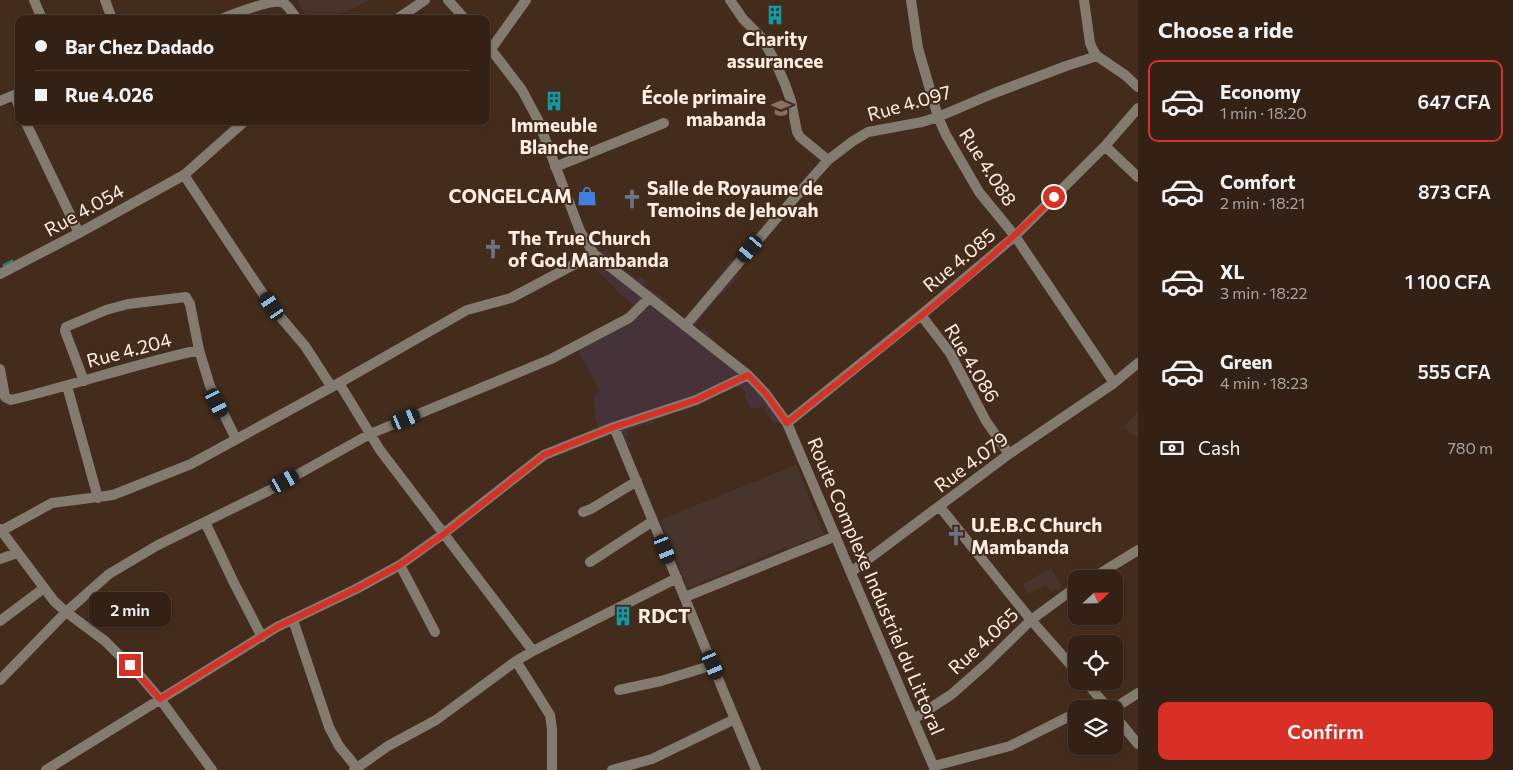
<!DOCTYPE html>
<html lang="en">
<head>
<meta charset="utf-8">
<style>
  :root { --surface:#322114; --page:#3d2e22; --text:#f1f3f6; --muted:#a8a3a0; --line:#4d3e34; --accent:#d93025 }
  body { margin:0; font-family:Commissioner,sans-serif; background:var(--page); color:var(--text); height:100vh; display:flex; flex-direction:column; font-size:19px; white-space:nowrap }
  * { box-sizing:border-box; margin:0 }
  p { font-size:16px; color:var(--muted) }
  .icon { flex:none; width:28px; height:28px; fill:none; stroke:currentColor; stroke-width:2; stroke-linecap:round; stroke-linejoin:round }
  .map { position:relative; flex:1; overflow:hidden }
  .sheet { display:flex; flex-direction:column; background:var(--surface); width:375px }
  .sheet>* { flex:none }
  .guide { position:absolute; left:15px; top:15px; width:475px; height:110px; border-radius:10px; box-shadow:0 1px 4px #0004,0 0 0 1px var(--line); display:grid; align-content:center; height:110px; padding:0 20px; background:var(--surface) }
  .needle { width:32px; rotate:68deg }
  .buttons { position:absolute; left:1068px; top:570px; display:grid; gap:10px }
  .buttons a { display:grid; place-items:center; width:55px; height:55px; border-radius:10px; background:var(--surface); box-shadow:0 1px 4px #0004,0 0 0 1px var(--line); font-size:25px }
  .end { position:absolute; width:22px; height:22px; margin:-11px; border:6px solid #d93025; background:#fff; box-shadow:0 0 0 2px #fff }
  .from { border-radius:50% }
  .bubble { position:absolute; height:35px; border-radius:10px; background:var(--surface); box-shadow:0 1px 4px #0004,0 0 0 1px var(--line); font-size:16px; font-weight:600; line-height:35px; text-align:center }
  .car { position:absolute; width:15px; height:30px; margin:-15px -8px; border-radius:6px; box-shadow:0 0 4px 1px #0007; background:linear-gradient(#222 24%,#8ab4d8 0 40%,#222 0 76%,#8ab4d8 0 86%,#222 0) }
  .guide b { display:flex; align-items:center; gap:18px; height:48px; font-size:19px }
  .guide b+b { border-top:1px solid var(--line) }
  .guide i { width:12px; height:12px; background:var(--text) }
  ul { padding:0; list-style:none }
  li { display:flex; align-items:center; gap:15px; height:82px; margin:0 10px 8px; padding:0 10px; border:2px solid transparent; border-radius:10px }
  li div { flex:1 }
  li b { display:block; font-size:19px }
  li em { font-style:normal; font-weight:600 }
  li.active { border-color:var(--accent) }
  li>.icon { width:45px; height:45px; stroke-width:1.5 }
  h2 { padding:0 20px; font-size:22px; line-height:60px }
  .pay { display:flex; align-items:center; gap:12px; height:55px; padding:0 20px; font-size:19px }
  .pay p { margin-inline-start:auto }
  .primary-button { display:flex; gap:10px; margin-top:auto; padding:10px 20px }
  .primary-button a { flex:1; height:58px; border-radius:10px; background:var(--accent); color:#fff; font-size:20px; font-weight:600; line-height:58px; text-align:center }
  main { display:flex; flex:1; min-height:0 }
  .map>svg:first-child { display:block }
  .commercial { fill:#46333a }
  .education { fill:#47352d }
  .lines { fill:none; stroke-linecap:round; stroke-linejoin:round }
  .stream { stroke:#2e7786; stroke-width:3 }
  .street { stroke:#837b6f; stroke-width:10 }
  .route { stroke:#d93025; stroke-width:6 }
  .labels { text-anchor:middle; stroke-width:4; stroke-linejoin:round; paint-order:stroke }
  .poi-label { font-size:19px; font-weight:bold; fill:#ffefe5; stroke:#432c1b; text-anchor:start }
  .street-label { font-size:19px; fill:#ffefe5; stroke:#432c1b }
</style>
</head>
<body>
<main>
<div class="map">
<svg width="1138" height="770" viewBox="0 0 1138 770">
  <rect width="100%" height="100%" fill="#432c1b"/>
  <path class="commercial" d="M607 250 620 265 619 267 626 273 629 272 637 280 640 276 647 282 643 286 658 294 667 303V309L682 322 702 299 700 297 705 294 731 260H732L739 277 718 297 695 325 700 331 704 328 712 337 715 340 714 342 787 424 773 423 763 406 756 409 753 407 751 408 744 396 746 394 744 390 740 386 737 387 736 386 688 405V411L675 412 653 421V423L647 426 645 424 628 431 629 435 626 437 628 443 632 442 633 445 620 449 612 431 600 435 595 415 594 396 600 390 579 353V341L593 334 600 327 604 328 617 321 633 306 632 304 619 293 594 267 593 268 585 261 591 253Z"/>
  <path class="education" d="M296 0H369L359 6 335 16 336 19H308Z
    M1138 412V438L1123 427Z
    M796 465 824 534 806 541 799 543 800 546 789 551 787 547 688 588 660 520Z
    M1051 568 1062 587 1051 592 1046 585 1028 594 1023 584Z"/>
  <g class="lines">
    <path class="stream" d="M4 265 12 261"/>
    <path class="street" d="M34 0 42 19
      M105 0 112 19
      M448 0 465 19
      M730 0 743 19 761 37 774 59 785 84 791 101 797 132 800 137 828 160
      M911 0 918 48 938 117 946 135 979 192 1015 236 1114 383
      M1084 0 1090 43 1093 50 1097 56 1125 75 1138 87
      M221 19C234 14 268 0 281 2 288 4 292 13 297 19
      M397 19 425 0
      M486 43 522 90 538 120 580 231 594 254 748 375 766 394 787 423 935 770
      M491 49 526 0
      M15 95 19 107
      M0 101 19 93
      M25 121 79 233
      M1105 146 1138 177
      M555 167 664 123
      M184 175 271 306 305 346 331 386
      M0 274 79 233 184 175 245 121
      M921 315 950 353 986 421 1009 454
      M685 326 776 219 828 160 853 141 868 132 922 122 938 117 992 94 1066 66 1097 56
      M0 369 5 397 11 400C74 385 135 364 199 350L210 386 236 439
      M84 381 65 331 66 327 106 310 128 304 186 297 190 304 199 350
      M339 383 380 450 533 651
      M67 386 98 498
      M787 423 921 315 1015 236 1105 146 1138 108
      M614 427 756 770
      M940 507 1031 620 1076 671
      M583 512 591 509 637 481
      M205 522 234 583 262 637
      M0 529 54 601 66 612 105 641 142 678 160 699 212 770
      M1 531 52 503 113 495 191 464 339 383 467 310 511 298 594 254
      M0 559 17 553
      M590 562 653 521
      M400 565 435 632
      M851 572 1009 454 1114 383 1138 363
      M1091 579 1138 550
      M685 597 836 536
      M293 620 329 727 339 746 357 768
      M0 621 44 588
      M516 661 550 715 552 729V770
      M0 680 66 612 109 574 158 545 268 491 370 434 551 359 629 318 649 298
      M1085 681 1109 709
      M619 690 661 681 713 665
      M1084 709 1101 700
      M1113 709 1138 693
      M1114 715 1138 744
      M914 719 952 694 986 664 1031 620 1076 587
      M934 766 1010 746 1076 713
      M46 770 277 627 356 589 400 565 443 534 544 455 614 427 696 400 748 375
      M354 770 388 746 436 720 516 661 533 651 677 578
      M612 770 652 759 735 719"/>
  </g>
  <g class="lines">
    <path class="route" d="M130 665 160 699 277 627 356 589 400 565 444 534 544 455 614 427 696 400 748 375 766 394 787 423C878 350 972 280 1054 197"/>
  </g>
  <defs>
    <symbol id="building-bare" viewBox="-9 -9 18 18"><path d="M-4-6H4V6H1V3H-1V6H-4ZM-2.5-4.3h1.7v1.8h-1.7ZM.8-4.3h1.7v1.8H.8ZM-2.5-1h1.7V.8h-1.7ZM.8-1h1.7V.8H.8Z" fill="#0f9aa8" stroke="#432c1b" stroke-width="2.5" paint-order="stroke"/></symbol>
    <symbol id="school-bare" viewBox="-9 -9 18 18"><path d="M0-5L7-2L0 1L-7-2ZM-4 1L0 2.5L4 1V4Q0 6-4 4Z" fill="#8d6e63" stroke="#432c1b" stroke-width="2.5" paint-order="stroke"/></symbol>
    <symbol id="shop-bare" viewBox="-9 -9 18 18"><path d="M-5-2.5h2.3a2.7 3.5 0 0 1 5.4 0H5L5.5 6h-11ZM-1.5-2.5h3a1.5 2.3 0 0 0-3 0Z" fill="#3f7fe0" stroke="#432c1b" stroke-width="2.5" paint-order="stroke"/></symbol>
    <symbol id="church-bare" viewBox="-9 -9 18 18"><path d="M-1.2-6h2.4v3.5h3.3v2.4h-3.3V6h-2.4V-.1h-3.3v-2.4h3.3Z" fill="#6b7280" stroke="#432c1b" stroke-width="2.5" paint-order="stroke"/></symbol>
  </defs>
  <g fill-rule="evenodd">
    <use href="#building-bare" x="761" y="1" width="28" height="28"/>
    <use href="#building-bare" x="540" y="87" width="28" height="28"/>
    <use href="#school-bare" x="767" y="94" width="28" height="28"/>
    <use href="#shop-bare" x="573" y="182" width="28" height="28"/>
    <use href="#church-bare" x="618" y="185" width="28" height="28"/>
    <use href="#church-bare" x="479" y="235" width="28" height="28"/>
    <use href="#church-bare" x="942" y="522" width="28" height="28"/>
    <use href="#building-bare" x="609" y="602" width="28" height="28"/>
  </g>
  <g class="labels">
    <g class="poi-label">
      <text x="775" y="46" text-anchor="middle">Charity<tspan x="775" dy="22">assurancee</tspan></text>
      <text x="766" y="104" text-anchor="end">École primaire<tspan x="766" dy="22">mabanda</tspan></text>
      <text x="554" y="132" text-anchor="middle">Immeuble<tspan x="554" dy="22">Blanche</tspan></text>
      <text x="647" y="195">Salle de Royaume de<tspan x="647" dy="22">Temoins de Jehovah</tspan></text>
      <text x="572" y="203" text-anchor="end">CONGELCAM</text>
      <text x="508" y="245">The True Church<tspan x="508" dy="22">of God Mambanda</tspan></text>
      <text x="971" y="532">U.E.B.C Church<tspan x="971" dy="22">Mambanda</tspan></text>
      <text x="638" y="623">RDCT</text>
    </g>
    <g class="street-label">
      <text transform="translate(909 103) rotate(-16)" y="7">Rue 4.097</text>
      <text transform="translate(988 167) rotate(57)" y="7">Rue 4.088</text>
      <text transform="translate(84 210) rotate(-29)" y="7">Rue 4.054</text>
      <text transform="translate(959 260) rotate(-40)" y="7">Rue 4.085</text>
      <text transform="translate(129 350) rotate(-15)" y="7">Rue 4.204</text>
      <text transform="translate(972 363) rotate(59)" y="7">Rue 4.086</text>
      <text transform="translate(971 462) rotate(-37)" y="7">Rue 4.079</text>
      <text transform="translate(876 586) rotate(67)" y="7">Route Complexe Industriel du Littoral</text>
      <text transform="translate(983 641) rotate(-43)" y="7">Rue 4.065</text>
    </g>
  </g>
</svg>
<div class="buttons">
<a><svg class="needle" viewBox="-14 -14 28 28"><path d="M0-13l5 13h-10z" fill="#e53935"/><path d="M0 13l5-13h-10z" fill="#a8a3a0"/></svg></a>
<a><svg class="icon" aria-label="locate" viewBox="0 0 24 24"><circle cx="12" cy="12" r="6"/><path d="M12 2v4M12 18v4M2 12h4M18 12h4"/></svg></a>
<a><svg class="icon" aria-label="layers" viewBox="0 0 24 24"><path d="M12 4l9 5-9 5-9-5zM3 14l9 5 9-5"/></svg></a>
</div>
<i class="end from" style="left:1054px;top:197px"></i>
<i class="end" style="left:130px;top:665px"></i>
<div class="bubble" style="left:89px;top:592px;width:82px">2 min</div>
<i class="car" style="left:750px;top:249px;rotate:220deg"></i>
<i class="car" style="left:272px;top:306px;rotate:326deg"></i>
<i class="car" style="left:217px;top:403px;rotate:153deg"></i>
<i class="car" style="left:406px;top:419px;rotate:68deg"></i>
<i class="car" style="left:285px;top:481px;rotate:61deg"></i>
<i class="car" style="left:665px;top:549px;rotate:158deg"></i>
<i class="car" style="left:713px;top:665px;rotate:157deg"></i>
<div class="guide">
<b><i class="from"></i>Bar Chez Dadado</b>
<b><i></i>Rue 4.026</b>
</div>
</div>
<section class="sheet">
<h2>Choose a ride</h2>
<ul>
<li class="active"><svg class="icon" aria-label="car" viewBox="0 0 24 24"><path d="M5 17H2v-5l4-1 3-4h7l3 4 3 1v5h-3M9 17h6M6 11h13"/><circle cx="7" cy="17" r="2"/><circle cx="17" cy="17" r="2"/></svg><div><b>Economy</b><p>1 min · 18:20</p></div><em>647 CFA</em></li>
<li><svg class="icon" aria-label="car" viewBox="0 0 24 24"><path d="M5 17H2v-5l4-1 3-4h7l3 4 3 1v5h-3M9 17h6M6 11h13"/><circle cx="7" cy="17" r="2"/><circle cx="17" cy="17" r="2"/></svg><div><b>Comfort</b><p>2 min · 18:21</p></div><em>873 CFA</em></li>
<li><svg class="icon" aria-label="car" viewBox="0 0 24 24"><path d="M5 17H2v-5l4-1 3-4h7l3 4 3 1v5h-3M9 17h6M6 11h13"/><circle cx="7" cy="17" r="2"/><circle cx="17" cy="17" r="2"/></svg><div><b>XL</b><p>3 min · 18:22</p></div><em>1 100 CFA</em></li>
<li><svg class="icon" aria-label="car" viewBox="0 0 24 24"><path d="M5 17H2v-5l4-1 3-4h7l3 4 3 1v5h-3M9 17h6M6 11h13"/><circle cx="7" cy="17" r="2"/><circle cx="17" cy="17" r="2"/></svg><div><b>Green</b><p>4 min · 18:23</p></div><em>555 CFA</em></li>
</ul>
<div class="pay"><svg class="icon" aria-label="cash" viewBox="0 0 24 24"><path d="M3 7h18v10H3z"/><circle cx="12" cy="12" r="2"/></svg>Cash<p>780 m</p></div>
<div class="primary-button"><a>Confirm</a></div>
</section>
</main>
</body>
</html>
